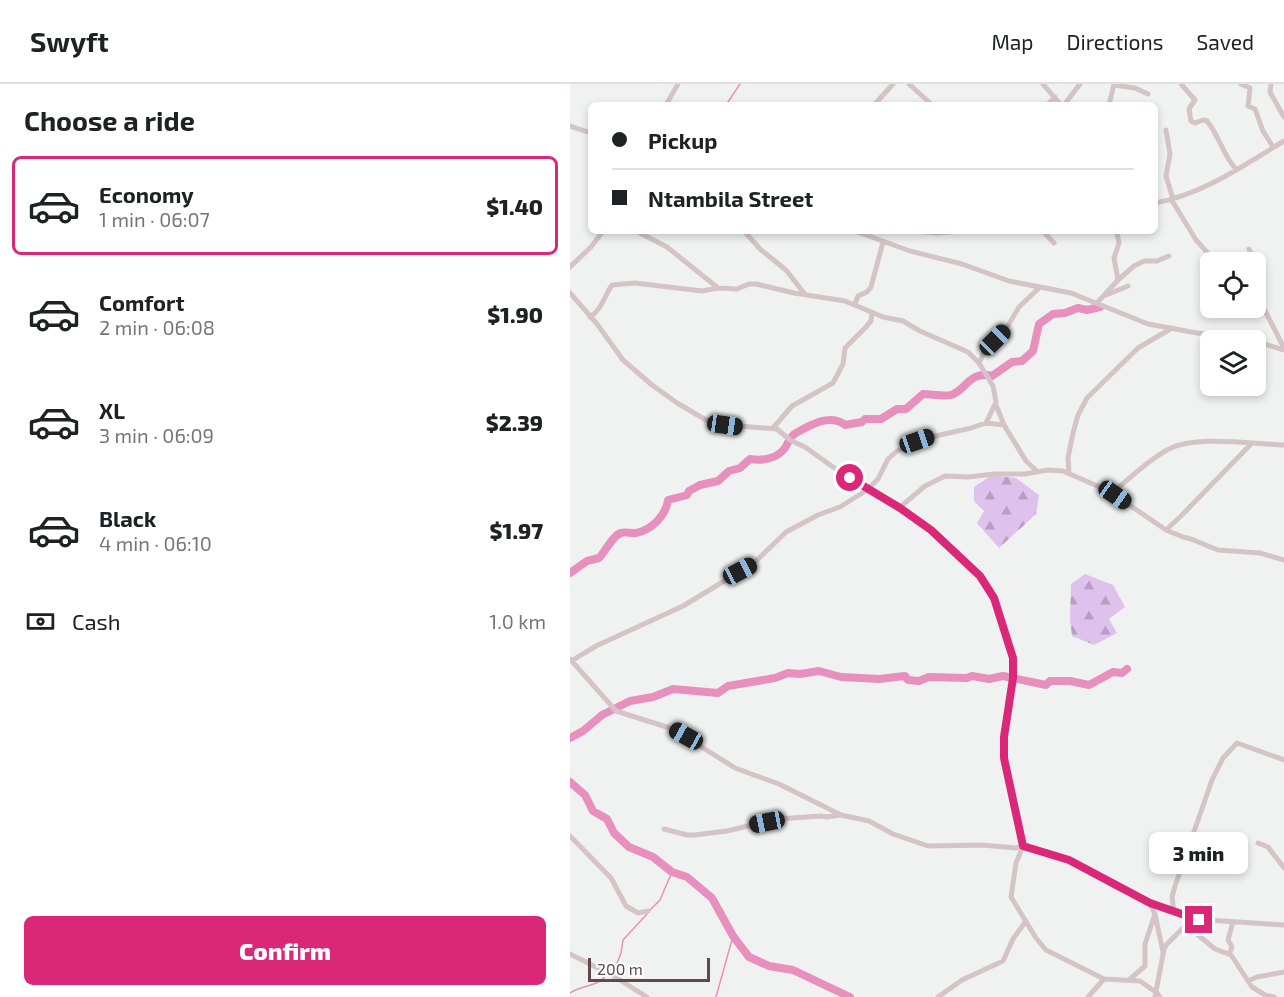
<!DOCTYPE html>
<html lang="en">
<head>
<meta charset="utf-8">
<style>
  :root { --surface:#fff; --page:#f2f2f2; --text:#202124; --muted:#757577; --line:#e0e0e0; --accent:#db2777 }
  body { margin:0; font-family:"Exo 2",sans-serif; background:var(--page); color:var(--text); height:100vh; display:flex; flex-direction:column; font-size:22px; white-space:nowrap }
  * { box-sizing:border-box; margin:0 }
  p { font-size:20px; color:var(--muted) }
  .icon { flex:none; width:33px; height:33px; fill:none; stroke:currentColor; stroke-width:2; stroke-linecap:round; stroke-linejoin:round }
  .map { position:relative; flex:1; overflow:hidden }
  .side { display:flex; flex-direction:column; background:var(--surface); width:570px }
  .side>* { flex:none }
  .banner { position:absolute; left:18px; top:18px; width:570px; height:132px; border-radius:9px; box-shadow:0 3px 9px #0003; display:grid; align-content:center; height:132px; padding:0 24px; background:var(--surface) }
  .tools { position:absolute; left:630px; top:168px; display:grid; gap:12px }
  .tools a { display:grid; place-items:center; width:66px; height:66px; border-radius:9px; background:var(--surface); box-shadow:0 3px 9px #0003; font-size:30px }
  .scale { position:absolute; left:18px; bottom:15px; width:122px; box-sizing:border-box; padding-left:6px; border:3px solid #5d494e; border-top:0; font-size:16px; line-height:21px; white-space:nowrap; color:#5d494e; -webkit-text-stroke:4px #fff; paint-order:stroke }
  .end { position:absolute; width:27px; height:27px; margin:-14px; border:8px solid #db2777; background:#fff; box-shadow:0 0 0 3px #fff }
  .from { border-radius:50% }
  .bubble { position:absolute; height:42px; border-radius:9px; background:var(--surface); box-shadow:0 3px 9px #0003; font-size:20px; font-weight:800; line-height:42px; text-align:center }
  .car { position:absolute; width:18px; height:36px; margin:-18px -9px; border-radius:8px; box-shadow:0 0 4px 2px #0007; background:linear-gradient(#222 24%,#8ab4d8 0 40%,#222 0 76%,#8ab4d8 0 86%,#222 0) }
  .banner b { display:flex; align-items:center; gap:21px; height:57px; font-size:22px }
  .banner b+b { border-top:2px solid var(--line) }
  .banner i { width:15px; height:15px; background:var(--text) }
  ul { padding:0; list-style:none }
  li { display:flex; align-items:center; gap:18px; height:99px; margin:0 12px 9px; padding:0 12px; border:3px solid transparent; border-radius:9px }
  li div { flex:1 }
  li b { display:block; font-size:22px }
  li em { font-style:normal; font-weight:800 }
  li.selected { border-color:var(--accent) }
  li>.icon { width:54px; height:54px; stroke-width:1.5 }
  h2 { padding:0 24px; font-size:27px; line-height:72px }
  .pay { display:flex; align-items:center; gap:15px; height:66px; padding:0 24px; font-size:22px }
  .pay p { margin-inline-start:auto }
  .button { display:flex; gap:12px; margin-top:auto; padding:12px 24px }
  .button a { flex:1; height:69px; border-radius:9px; background:var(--accent); color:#fff; font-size:24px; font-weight:800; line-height:69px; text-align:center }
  header { display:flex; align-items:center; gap:36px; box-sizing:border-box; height:84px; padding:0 30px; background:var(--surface); border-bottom:2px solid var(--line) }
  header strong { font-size:28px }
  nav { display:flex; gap:33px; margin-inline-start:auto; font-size:21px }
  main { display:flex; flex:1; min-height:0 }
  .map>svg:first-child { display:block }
  .forest { fill:url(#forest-firs) }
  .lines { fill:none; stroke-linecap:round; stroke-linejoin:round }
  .stream { stroke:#e890bd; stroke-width:1.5 }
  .river { stroke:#e890bd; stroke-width:8 }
  .minor { stroke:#d4c4c8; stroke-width:5 }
  .route { stroke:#db2777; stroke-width:8 }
</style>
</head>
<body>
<header>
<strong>Swyft</strong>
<nav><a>Map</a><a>Directions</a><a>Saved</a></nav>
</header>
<main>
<section class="side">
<h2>Choose a ride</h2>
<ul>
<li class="selected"><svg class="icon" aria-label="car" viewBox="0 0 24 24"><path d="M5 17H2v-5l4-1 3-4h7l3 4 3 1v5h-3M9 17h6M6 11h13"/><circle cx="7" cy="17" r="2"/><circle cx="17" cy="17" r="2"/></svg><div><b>Economy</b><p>1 min · 06:07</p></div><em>$1.40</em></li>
<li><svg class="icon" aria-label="car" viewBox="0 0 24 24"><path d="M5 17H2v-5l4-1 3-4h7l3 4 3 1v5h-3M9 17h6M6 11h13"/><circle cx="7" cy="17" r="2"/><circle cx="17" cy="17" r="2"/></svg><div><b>Comfort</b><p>2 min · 06:08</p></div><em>$1.90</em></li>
<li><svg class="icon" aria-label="car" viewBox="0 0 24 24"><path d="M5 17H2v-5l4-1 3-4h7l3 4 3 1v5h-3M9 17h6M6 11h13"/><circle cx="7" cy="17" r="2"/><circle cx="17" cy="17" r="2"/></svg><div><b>XL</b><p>3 min · 06:09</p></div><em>$2.39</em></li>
<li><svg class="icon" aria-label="car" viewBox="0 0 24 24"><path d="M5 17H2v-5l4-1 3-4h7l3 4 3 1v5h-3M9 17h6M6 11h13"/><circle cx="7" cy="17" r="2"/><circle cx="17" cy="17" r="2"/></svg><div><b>Black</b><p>4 min · 06:10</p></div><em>$1.97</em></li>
</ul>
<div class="pay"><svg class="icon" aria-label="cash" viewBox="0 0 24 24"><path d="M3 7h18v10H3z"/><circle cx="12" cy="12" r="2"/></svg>Cash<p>1.0 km</p></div>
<div class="button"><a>Confirm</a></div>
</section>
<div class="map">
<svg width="714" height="913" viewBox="0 0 714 913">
  <defs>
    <pattern id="forest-firs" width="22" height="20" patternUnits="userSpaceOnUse" patternTransform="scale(1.5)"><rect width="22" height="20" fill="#dfc1ed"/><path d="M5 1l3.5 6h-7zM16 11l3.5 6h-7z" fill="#b89fc2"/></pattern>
  </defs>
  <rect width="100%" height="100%" fill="#f0f2f1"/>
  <path class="forest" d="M422 391 446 394 469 411 466 430 429 464 407 439 414 427 404 417V403Z
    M515 490 543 501 555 523 539 535 547 549 524 561 502 552 500 536 501 500Z"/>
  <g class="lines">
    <path class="stream" d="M156 21 170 0
      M80 826 90 816 102 788
      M42 888 44 887 51 869 53 856 77 830
      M0 909C14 900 24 904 36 892
      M146 913 163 852"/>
    <path class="river" d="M0 489 17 477 29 474C35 468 43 451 51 449 56 447 61 450 66 449 82 446 96 431 98 416L117 411 119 407 130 401 148 397 159 387 170 384 180 375C192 377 207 375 215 364 218 359 220 352 226 349 240 341 260 329 275 341L292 338 295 335H311L327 325H336L353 310C361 310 374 313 381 311 396 307 399 286 422 292L442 278 452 277 463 267 469 240 483 230 495 229 508 224 517 226 530 223
      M0 654 13 647 32 631 60 617 83 613 103 605 148 609 158 602 205 594 218 589 230 590 249 587 271 593 309 595 335 592 338 596 349 597 359 593 397 594 402 592 419 595 433 592 476 601 480 597H500L519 601 543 588 552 589 557 585
      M0 698 15 711 23 727 37 735 44 749 59 763 83 773 102 788 117 793 142 814 163 852 179 873 199 882 223 886 280 913"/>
    <path class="minor" d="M339 0 362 21
      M473 0 491 21
      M611 0 625 16 619 25 621 37 625 39 633 36 637 37C649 51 653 72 666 85
      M671 0 680 4 678 22 685 25 693 47 703 63
      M701 0 700 8 714 33
      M544 1 565 4 578 10
      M96 21 108 0
      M304 21 323 0
      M477 21 485 13
      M494 21 510 0
      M539 21 544 0
      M0 42 21 49
      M596 46 600 70 596 92 603 115
      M601 115 626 156 646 178
      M585 119C632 111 674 81 714 57
      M66 147 97 163 148 204
      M174 147 190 165 216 186 234 209
      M285 147 340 167 392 180 439 197 501 209 578 240 627 249 672 253 714 266
      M346 147 366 149 393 147
      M473 147 484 159
      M547 149 549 159 544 174 548 196
      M679 165 683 175 681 178
      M0 183 21 163 33 147
      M0 209 27 240 53 276 82 301 107 319 136 336 155 341 207 345 220 356 235 363 263 383 354 440 414 497 425 514 443 574V594L434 653V674L453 762 446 779 441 813 466 854 476 866 534 895 570 897 587 909 590 913
      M686 209 714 264
      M536 211 558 202
      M527 219 548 196 564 182 574 177H587L599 172
      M285 220 288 212 297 208 301 203 313 158
      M409 279 415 266 436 245 449 223 470 203
      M416 339 434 341 426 321
      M434 341 456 377 467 387
      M203 344 222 322 263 299 273 280 275 264 295 244 301 237 302 229
      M499 389 498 374 503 349 508 331 517 314 568 264 602 244
      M539 407 596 446 613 453 621 455 648 466 690 469 714 476
      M329 424 355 402 375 392 398 393 424 390H455L478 386 493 387 539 407 548 404C563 391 581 374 599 365 625 351 683 360 714 361
      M596 446 612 431 681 360
      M0 575 46 627 103 645 165 684 209 700 271 731 299 737 323 750 358 762 412 761 446 764 453 762 463 764 499 776 550 805 623 835 714 841
      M1 577 26 562 113 522 184 479 216 448 248 431 270 423 297 406 308 395 318 375 327 367 361 353 401 344 416 339 426 318 423 302 409 279 398 268 350 247 333 237 313 233 275 217 224 209 186 200H179L167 205 148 204 132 207 65 199 42 201C34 213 32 225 20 233
      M94 745 117 751H124L157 747 207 735 251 732 257 733 270 731
      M0 752 41 794 56 822 68 829 78 827
      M688 759 698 763 714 784
      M580 820 585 830 593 868
      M604 828 602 813 605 802 642 696 653 674 667 659 714 676
      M616 841 645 865 661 871 682 903 695 911 704 913
      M0 870 42 891 77 913
      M659 870 662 863 658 856 663 838
      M560 895 575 882V860L585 830
      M678 897 687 893 714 888
      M368 913 392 896 433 877 443 855 456 837
      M518 913 534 895
      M585 913 594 865 597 860 617 840"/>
  </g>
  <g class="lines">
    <path class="route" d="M280 394 330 424 361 446 410 492 424 514 443 574V594L434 653V674L453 762 499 776 580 819 629 836"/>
  </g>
</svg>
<div class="tools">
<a><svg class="icon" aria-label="locate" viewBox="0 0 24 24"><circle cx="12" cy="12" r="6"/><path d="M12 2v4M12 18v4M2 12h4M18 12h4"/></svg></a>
<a><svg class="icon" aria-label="layers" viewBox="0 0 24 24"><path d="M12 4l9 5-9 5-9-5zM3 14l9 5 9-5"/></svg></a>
</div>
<div class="scale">200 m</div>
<i class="end from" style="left:280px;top:394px"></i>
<i class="end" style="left:629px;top:836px"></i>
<div class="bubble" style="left:579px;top:748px;width:99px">3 min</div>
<i class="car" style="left:425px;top:256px;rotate:45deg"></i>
<i class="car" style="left:155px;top:341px;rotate:98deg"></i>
<i class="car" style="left:347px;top:357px;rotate:71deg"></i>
<i class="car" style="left:545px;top:411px;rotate:125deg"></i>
<i class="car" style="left:170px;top:487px;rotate:62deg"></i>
<i class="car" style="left:116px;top:652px;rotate:299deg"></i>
<i class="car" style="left:197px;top:738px;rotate:259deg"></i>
<div class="banner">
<b><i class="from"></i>Pickup</b>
<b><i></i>Ntambila Street</b>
</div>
</div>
</main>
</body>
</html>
